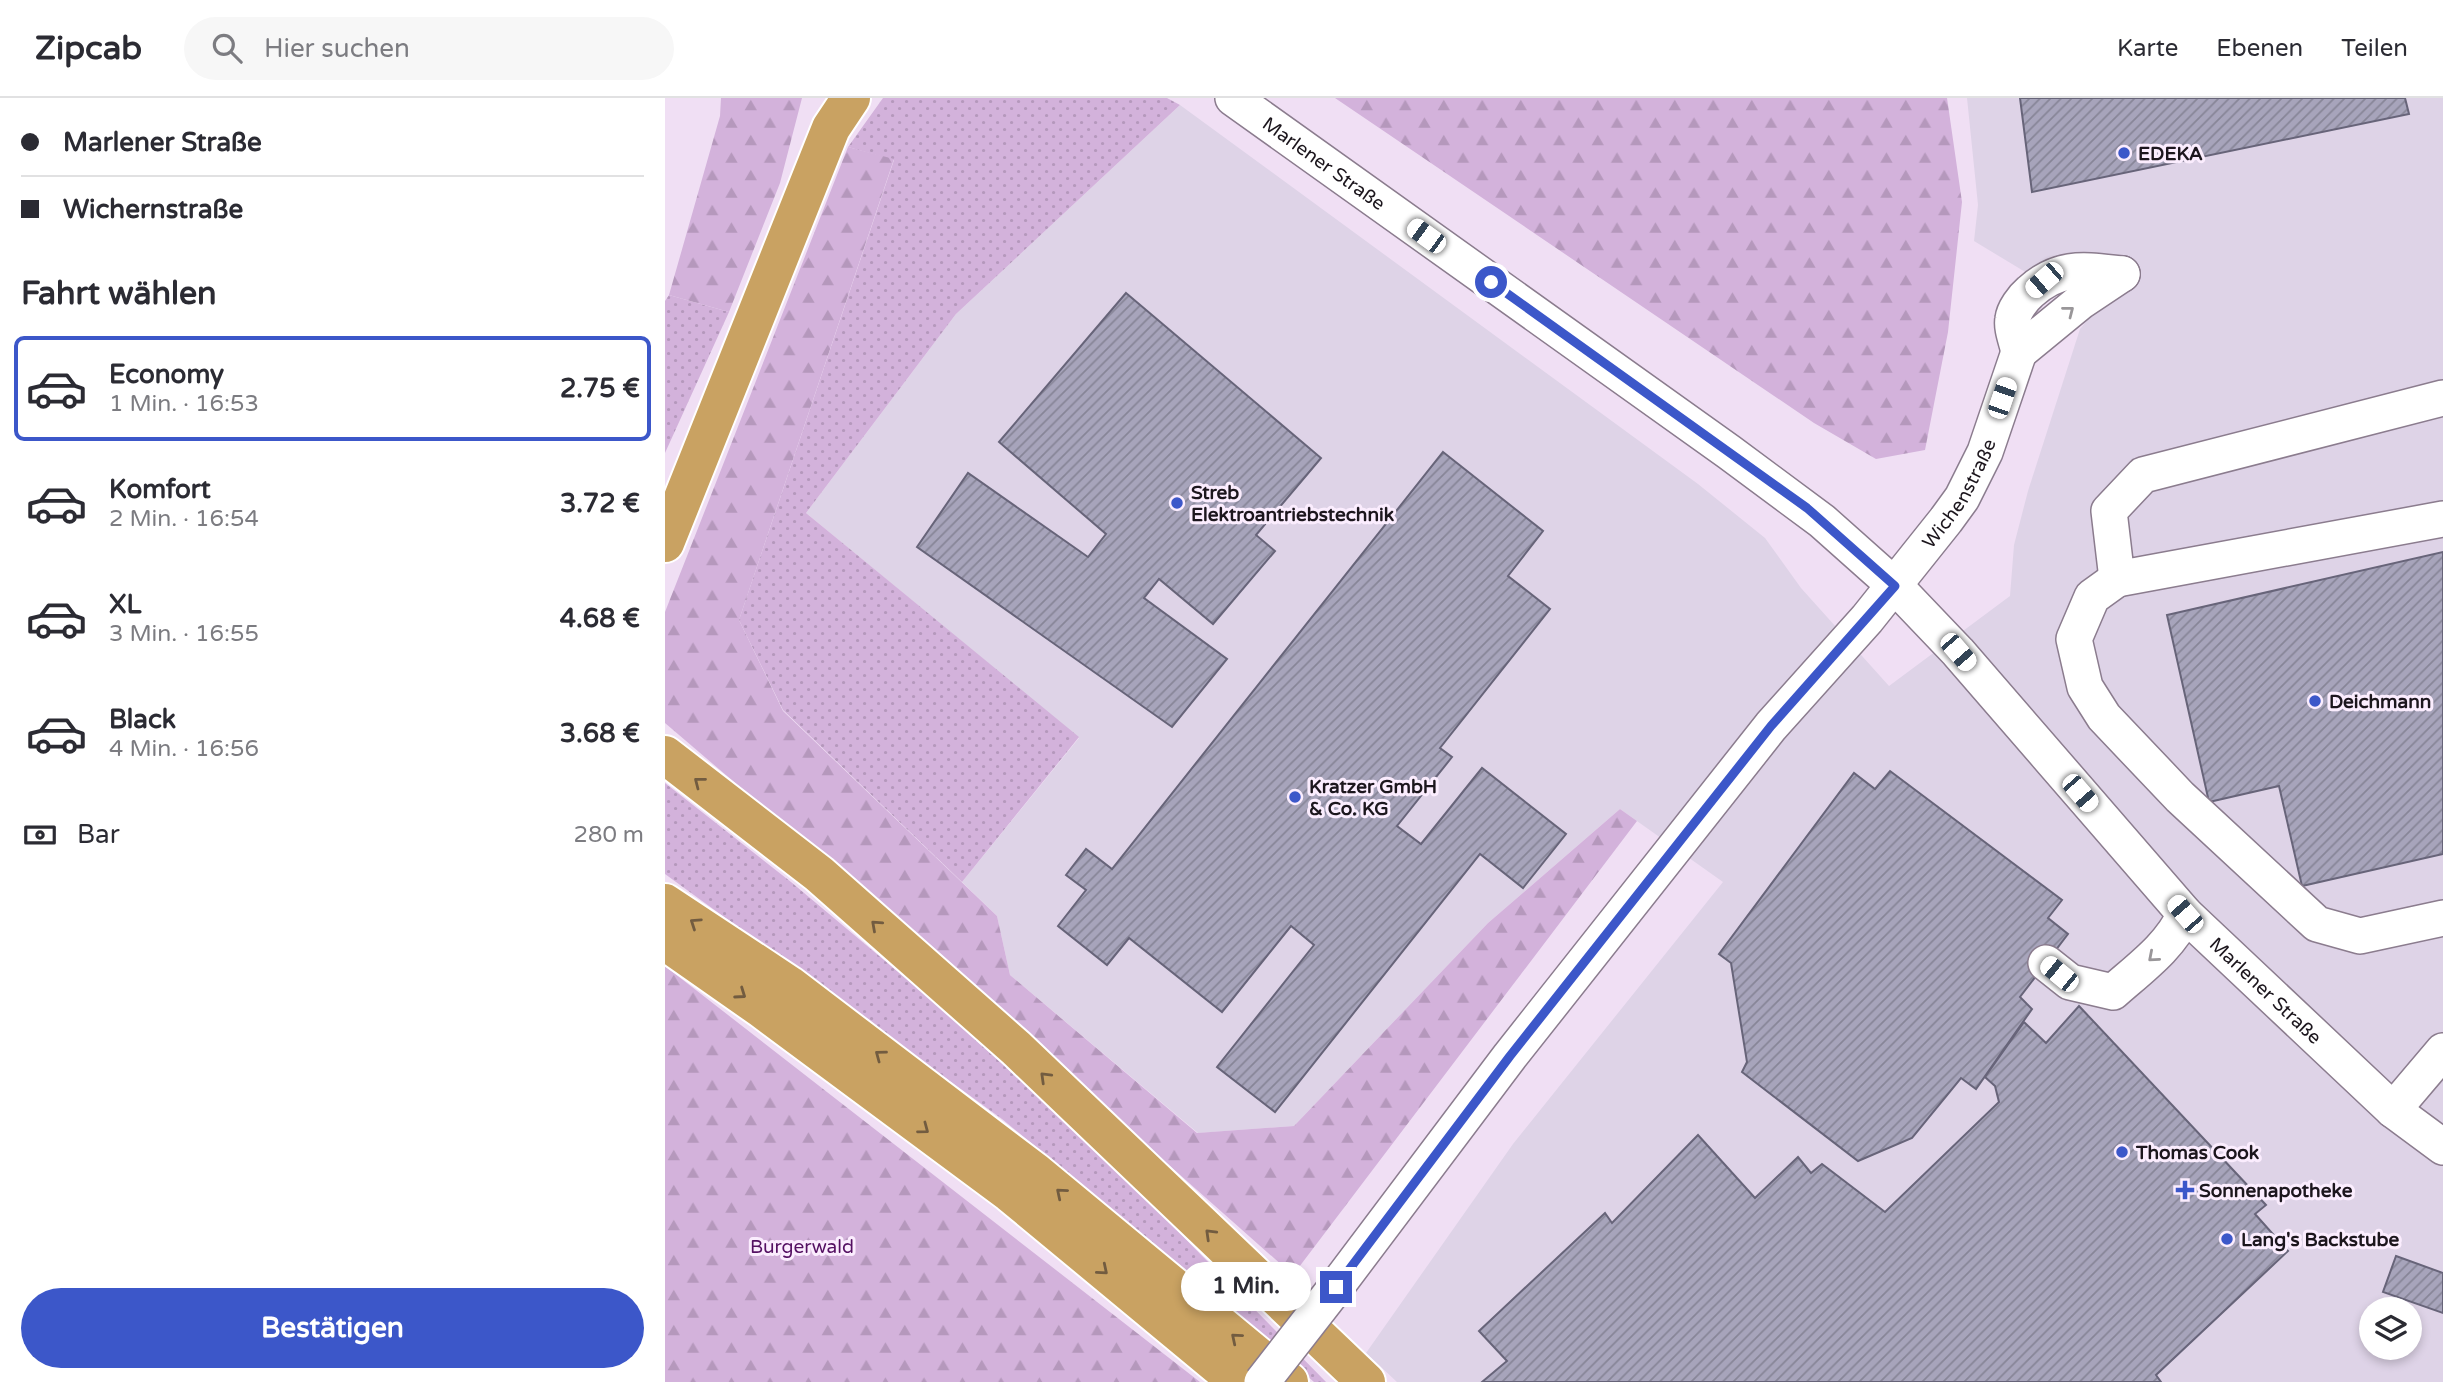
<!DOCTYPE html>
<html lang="de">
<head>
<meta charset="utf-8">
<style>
  :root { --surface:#fff; --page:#f7f7f7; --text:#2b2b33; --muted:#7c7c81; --line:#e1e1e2; --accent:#3c57c9 }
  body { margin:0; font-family:"Varela Round",sans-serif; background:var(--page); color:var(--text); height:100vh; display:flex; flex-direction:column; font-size:26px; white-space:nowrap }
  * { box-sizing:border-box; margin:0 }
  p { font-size:23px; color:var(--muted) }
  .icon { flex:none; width:38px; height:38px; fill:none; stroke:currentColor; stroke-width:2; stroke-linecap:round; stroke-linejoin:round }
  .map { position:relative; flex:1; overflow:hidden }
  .details { display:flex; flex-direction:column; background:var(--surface); width:665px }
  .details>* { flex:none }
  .top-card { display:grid; align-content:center; height:154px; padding:0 21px; background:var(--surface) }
  .fabs { position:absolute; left:1694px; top:1199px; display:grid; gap:14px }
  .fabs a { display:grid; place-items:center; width:63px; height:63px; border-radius:50%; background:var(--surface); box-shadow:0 4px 10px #0003; font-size:35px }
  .end { position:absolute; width:32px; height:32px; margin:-16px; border:9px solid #3c57c9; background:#fff; box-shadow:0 0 0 4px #fff }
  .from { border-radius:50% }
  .bubble { position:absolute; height:49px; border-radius:24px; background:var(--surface); box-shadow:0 4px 10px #0003; font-size:23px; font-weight:700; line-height:49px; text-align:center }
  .car { position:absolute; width:21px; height:42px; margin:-21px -10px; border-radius:9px; box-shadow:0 0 5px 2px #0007; background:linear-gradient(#fff 24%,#345 0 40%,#fff 0 76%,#345 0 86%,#fff 0) }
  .top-card b { display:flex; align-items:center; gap:24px; height:66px; font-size:26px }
  .top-card b+b { border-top:2px solid var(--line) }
  .top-card i { width:18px; height:18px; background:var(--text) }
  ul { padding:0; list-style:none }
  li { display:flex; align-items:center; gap:21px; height:105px; margin:0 14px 10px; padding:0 7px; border:4px solid transparent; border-radius:10px }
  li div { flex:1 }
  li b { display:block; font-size:26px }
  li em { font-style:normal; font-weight:700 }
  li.on { border-color:var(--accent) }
  li>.icon { width:63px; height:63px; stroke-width:1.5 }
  h2 { padding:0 21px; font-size:32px; line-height:84px }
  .pay { display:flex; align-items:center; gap:18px; height:77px; padding:0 21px; font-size:26px }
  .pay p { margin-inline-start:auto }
  .button { display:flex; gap:14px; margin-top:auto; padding:14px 21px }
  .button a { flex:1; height:80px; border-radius:42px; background:var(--accent); color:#fff; font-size:28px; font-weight:700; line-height:80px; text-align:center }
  header { display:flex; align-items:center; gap:42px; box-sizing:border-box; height:98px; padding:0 35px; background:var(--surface); border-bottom:2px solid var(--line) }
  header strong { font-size:33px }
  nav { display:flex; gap:38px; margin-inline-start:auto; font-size:24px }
  .search { width:490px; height:63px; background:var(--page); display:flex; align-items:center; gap:18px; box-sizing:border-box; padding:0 24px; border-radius:38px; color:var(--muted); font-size:26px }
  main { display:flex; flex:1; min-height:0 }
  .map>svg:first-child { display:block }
  .commercial { fill:#ded3e7; fill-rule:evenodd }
  .grass { fill:url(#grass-dots) }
  .forest { fill:url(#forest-firs) }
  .building { fill:url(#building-hatch); stroke:#676479; stroke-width:2 }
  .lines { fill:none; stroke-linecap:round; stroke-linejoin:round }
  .minor-casing { stroke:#8b7c8e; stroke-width:38 }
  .highway-casing { stroke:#fff; stroke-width:42 }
  .minor { stroke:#fff; stroke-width:35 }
  .highway { stroke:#c9a262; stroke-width:38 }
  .minor-bridge-casing { stroke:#8b7c8e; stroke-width:38; stroke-linecap:butt }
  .minor-bridge { stroke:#fff; stroke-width:35 }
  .oneway { stroke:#999699 }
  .oneway2 { stroke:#725c40 }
  .route { stroke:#3c57c9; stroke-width:9 }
  .poi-dot { fill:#3c57c9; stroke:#fbedfe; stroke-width:2.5 }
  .labels { text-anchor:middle; stroke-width:6; stroke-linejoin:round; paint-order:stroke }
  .poi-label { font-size:19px; font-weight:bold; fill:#1c161d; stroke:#fbedfe; text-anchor:start }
  .street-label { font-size:19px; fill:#1c161d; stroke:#fbedfe }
  .park-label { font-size:19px; fill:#541062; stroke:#fbedfe }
</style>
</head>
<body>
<header>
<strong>Zipcab</strong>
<div class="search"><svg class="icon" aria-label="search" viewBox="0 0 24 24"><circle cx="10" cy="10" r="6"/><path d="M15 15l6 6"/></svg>Hier suchen</div>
<nav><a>Karte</a><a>Ebenen</a><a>Teilen</a></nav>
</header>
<main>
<section class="details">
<div class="top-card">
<b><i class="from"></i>Marlener Straße</b>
<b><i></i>Wichernstraße</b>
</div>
<h2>Fahrt wählen</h2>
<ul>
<li class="on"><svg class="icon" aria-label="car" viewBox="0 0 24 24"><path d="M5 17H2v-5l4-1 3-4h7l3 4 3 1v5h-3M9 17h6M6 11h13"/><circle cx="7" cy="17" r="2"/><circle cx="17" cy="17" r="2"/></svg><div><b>Economy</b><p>1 Min. · 16:53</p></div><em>2.75 €</em></li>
<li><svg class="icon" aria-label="car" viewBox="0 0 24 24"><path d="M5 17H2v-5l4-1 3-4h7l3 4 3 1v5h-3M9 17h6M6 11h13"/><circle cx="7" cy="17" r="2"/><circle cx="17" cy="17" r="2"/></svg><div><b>Komfort</b><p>2 Min. · 16:54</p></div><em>3.72 €</em></li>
<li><svg class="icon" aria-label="car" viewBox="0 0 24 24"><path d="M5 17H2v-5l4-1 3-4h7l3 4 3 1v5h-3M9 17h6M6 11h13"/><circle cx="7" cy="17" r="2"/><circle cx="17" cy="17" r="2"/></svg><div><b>XL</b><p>3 Min. · 16:55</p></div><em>4.68 €</em></li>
<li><svg class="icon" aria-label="car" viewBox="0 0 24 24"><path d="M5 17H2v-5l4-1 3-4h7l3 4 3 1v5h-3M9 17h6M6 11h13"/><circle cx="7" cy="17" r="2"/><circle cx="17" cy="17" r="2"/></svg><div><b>Black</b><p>4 Min. · 16:56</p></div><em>3.68 €</em></li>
</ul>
<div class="pay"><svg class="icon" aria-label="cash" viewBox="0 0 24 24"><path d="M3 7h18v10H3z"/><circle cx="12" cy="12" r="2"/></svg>Bar<p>280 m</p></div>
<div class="button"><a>Bestätigen</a></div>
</section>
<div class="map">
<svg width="1778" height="1284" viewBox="0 0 1778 1284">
  <defs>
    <pattern id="grass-dots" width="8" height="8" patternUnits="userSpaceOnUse" patternTransform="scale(1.75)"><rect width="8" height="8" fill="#d3b2db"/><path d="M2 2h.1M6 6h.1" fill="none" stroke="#b598bc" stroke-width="1.8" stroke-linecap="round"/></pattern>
    <pattern id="forest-firs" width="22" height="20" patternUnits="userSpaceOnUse" patternTransform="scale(1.75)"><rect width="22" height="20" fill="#d3b2db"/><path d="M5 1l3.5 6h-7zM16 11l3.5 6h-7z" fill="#b598bc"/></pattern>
    <pattern id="building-hatch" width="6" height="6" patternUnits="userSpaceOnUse" patternTransform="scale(1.75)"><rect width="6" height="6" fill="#a7a4bb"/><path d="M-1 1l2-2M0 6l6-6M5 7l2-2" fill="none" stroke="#878597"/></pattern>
  </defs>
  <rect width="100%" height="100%" fill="#f0dff4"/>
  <path class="commercial" d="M1302 0H1778V1284H732L701 1255 848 1046 1058 784 955 711 823 825 629 1028 533 1035 345 877 332 818 297 784 414 640 141 415 291 216 515 7 1033 386 1100 440 1136 490 1224 588 1345 498 1349 447 1363 393 1415 231 1428 215 1309 143 1313 107ZM1706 1211H1745V1250H1706Z"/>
  <path class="grass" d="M218 0H502L515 7 291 216 141 415 414 639 297 784 118 612 74 522 229 62 183 49Z
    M4 197 64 214 0 355V203Z
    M0 685 126 784 269 904 442 1061 661 1284H649L538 1186 337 1021 0 776Z"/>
  <path class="forest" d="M56 0H137L115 85 64 214 4 197 55 18Z
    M670 0H1282L1297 104 1283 234 1260 352 1211 361 1149 325Z
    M183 49 229 61 74 522 118 613 332 818 345 877 532 1035 629 1028 823 825 955 711 972 723 628 1177 144 748 0 625V514Z
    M0 868 535 1284H0Z"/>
  <path class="building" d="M1355 0H1740L1744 16 1367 94Z
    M461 195 656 360 591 437 610 453 548 526 494 481 479 500 562 561 507 629 252 449 303 375 423 459 441 436 334 344Z
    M778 354 878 433 843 478 885 511 775 650 787 659 732 728 756 746 817 670 901 736 858 790 815 756 610 1014 552 969 649 847 626 828 557 914 464 840 442 867 393 828 421 792 401 777 421 751 447 771Z
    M1778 454V756L1637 788 1614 688 1544 704 1502 517Z
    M1225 673 1397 802 1383 820 1403 836 1355 899 1367 911 1311 991 1296 980 1247 1040 1193 1063 1077 974 1082 964 1066 865 1054 856 1189 675 1210 691Z
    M1414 908 1601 1107 1590 1116 1623 1153 1491 1277 1496 1284H817L842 1263 814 1233 940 1115 947 1125 1033 1037 1090 1100 1133 1059 1146 1075 1157 1066 1220 1114 1334 1004 1330 988 1320 979 1359 924 1381 945Z
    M1731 1158 1778 1175V1215L1718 1194Z"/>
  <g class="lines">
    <defs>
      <g id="minor">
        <path id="s1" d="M568 0 1064 354 1157 423 1230 488 1293 554 1520 816 1728 1012 1778 1049"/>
        <path d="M1354 254C1352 244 1346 230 1348 221 1349 212 1358 200 1365 194 1395 167 1419 172 1457 176"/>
        <path d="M1354 254 1415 204 1457 176"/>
        <path d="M1778 300 1478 377 1444 413 1452 481 1778 421"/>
        <path d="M1452 481 1427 499 1409 541 1420 589 1439 619 1515 699 1652 826 1695 838 1778 820"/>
        <path d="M1381 865 1405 884 1448 894C1475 870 1505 849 1520 816"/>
        <path d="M1728 1012 1778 953"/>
        <path id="s2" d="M671 1189 845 958 1106 628 1202 521 1281 422 1297 400 1320 354 1354 254"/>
      </g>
      <path id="highway" d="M0 445 166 30 186 0
        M0 657 154 776 351 950 701 1284
        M0 805 124 887 370 1074 624 1284
        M0 843 97 911 345 1095 573 1284"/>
    </defs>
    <use href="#minor" class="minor-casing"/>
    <use href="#highway" class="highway-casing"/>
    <use href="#minor" class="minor"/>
    <use href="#highway" class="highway"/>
    <defs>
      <path id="minor-bridge" d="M597 1284 671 1189"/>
    </defs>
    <use href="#minor-bridge" class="minor-bridge-casing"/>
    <use href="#minor-bridge" class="minor-bridge"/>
  </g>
  <defs><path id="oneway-chevron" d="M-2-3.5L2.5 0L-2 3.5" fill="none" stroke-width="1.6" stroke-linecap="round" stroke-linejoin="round" transform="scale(1.75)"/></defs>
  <g class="oneway">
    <use href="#oneway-chevron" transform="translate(1404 213) rotate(-38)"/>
    <use href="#oneway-chevron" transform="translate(1488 859) rotate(139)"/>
  </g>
  <g class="oneway2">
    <use href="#oneway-chevron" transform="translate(34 684) rotate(-142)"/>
    <use href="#oneway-chevron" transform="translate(30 825) rotate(-146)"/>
    <use href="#oneway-chevron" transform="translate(211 827) rotate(-138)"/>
    <use href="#oneway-chevron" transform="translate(76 896) rotate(35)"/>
    <use href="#oneway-chevron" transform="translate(215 957) rotate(-143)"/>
    <use href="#oneway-chevron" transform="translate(380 979) rotate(-136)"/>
    <use href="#oneway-chevron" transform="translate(259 1031) rotate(37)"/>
    <use href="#oneway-chevron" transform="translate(396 1095) rotate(-140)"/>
    <use href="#oneway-chevron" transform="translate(545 1136) rotate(-136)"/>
    <use href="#oneway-chevron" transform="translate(438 1172) rotate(40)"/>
    <use href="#oneway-chevron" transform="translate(571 1240) rotate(-140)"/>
  </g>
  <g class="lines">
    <path class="route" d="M671 1189 845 958 1106 628 1230 488 1142 410 826 184"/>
  </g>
  <g class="poi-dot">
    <circle cx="1459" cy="55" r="7"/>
    <circle cx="512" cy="405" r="7"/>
    <circle cx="1650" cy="603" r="7"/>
    <circle cx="630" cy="699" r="7"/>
    <circle cx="1457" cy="1054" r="7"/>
    <path d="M1516.5 1081.5h7v7h7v7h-7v7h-7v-7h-7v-7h7z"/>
    <circle cx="1562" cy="1141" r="7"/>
  </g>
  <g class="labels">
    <g class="poi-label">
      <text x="1473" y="62">EDEKA</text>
      <text x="526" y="401">Streb<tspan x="526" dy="22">Elektroantriebstechnik</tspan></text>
      <text x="1664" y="610">Deichmann</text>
      <text x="644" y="695">Kratzer GmbH<tspan x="644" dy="22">&amp; Co. KG</tspan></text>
      <text x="1471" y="1061">Thomas Cook</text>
      <text x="1534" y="1099">Sonnenapotheke</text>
      <text x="1576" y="1148">Lang's Backstube</text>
    </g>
    <g class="street-label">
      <text dy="7" stroke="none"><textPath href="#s1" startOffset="112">Marlener Straße</textPath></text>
      <text dy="7" stroke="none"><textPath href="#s2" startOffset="1010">Wichenstraße</textPath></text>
      <text dy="7" stroke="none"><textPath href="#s1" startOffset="1372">Marlener Straße</textPath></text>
    </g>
    <g class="park-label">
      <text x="137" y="1155">Burgerwald</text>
    </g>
  </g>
</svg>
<div class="fabs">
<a><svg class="icon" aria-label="layers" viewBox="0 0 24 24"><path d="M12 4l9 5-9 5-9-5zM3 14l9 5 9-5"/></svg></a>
</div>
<i class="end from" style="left:826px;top:184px"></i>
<i class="end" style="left:671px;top:1189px"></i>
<div class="bubble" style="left:516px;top:1164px;width:130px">1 Min.</div>
<i class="car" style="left:761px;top:138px;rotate:306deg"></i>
<i class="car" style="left:1379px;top:182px;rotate:229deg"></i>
<i class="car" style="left:1337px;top:300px;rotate:19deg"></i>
<i class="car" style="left:1293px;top:554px;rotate:139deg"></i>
<i class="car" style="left:1415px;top:695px;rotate:139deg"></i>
<i class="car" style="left:1520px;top:816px;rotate:319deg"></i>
<i class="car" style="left:1394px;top:876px;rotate:309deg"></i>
</div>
</main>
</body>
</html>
